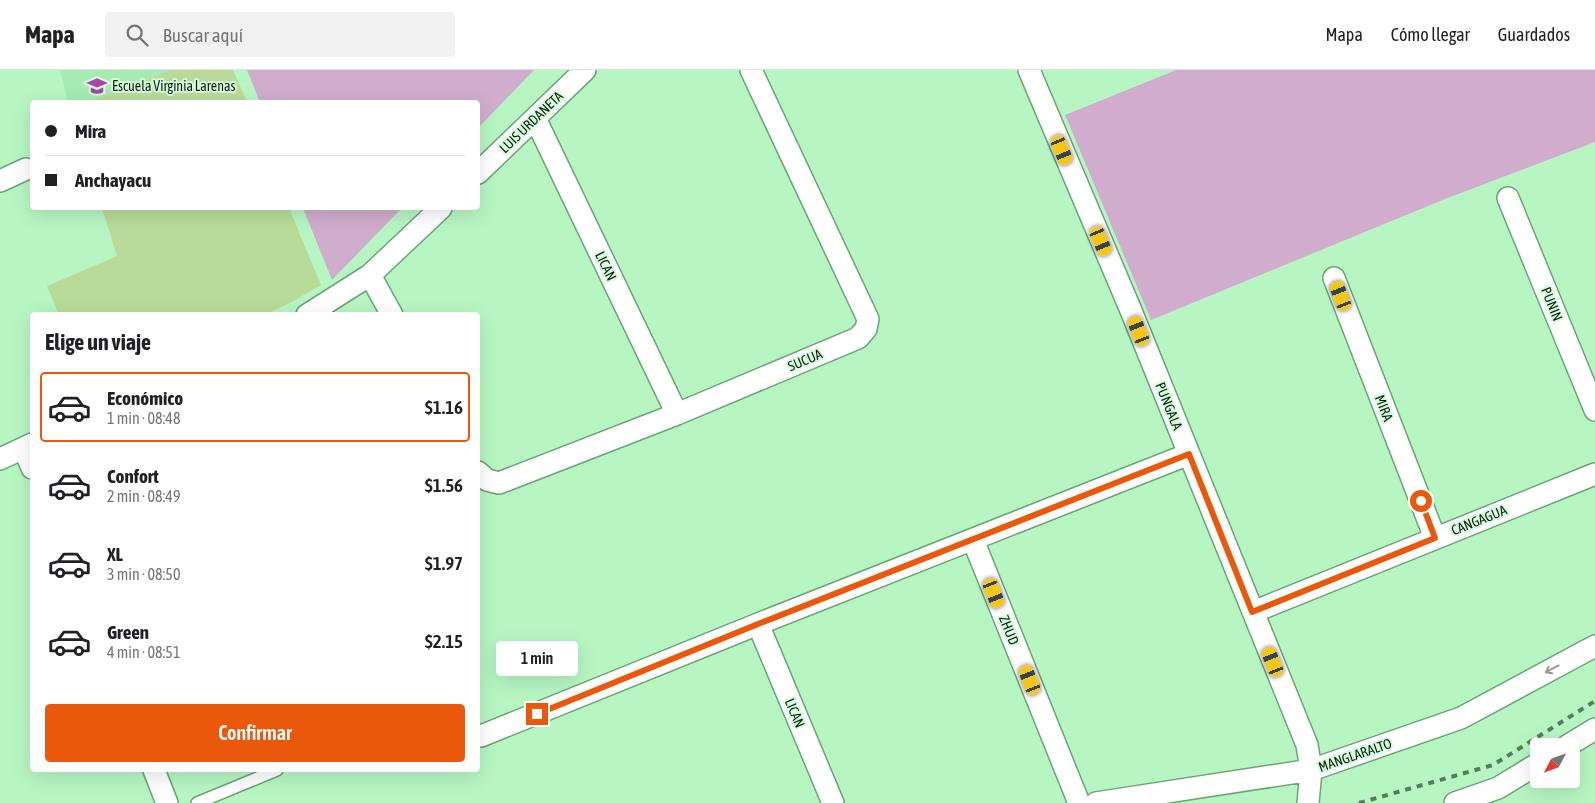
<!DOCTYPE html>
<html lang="es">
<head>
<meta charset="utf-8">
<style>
  :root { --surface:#fff; --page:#f2f2f2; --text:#202124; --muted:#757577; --line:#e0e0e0; --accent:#ea580c }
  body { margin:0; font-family:"Asap Condensed",sans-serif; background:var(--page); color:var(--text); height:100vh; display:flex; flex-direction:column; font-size:19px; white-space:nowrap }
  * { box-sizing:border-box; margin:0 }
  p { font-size:16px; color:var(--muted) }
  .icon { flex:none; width:28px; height:28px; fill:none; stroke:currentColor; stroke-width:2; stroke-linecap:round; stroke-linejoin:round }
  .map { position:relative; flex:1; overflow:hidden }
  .sheet { position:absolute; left:30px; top:242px; width:450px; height:460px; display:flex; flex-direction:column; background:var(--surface); border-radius:5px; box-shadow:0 5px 20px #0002 }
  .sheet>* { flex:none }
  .top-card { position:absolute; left:30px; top:30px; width:450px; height:110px; border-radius:5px; box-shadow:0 5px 20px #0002; display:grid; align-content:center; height:110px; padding:0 15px; background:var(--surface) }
  .needle { width:32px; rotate:229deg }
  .fabs { position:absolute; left:1530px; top:668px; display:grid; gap:10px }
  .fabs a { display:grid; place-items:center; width:50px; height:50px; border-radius:5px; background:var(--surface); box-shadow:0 5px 20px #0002; font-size:25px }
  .end { position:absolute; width:22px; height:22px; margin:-11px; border:6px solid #ea580c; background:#fff; box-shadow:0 0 0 2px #fff }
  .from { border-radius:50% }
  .bubble { position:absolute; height:35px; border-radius:5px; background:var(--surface); box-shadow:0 5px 20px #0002; font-size:16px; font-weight:600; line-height:35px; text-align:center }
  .car { position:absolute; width:15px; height:30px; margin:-15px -8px; border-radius:6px; box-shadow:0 0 4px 1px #0007; background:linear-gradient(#f5c518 24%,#345 0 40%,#f5c518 0 76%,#345 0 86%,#f5c518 0) }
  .top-card b { display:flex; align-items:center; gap:18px; height:48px; font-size:19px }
  .top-card b+b { border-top:1px solid var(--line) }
  .top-card i { width:12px; height:12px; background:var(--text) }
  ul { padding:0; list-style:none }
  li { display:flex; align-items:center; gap:15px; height:70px; margin:0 10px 8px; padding:0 5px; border:2px solid transparent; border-radius:5px }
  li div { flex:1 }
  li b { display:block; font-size:19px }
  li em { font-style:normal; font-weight:600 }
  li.current { border-color:var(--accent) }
  li>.icon { width:45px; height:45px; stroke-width:1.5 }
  h2 { padding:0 15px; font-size:22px; line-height:60px }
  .cta { display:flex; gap:10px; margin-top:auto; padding:10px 15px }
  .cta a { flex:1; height:58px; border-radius:5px; background:var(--accent); color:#fff; font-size:20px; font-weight:600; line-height:58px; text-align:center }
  header { display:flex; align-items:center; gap:30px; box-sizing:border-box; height:70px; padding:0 25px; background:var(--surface); border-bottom:1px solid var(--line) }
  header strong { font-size:24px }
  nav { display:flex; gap:28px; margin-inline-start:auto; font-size:18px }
  .search { width:350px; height:45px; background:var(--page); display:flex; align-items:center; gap:12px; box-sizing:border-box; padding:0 18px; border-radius:5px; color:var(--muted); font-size:19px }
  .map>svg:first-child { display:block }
  .built { fill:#a5ebb3 }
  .green { fill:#d1adcd }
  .building { fill:#b9db99 }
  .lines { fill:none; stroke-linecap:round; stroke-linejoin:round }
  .service-casing { stroke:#69a575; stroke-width:14 }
  .minor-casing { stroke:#69a575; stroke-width:24 }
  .service { stroke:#fff; stroke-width:11 }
  .minor { stroke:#fff; stroke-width:21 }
  .rail { stroke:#547d5d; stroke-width:4; stroke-dasharray:6 6; stroke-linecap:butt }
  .oneway { stroke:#919c94 }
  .route { stroke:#ea580c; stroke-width:6 }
  .labels { text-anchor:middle; stroke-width:4; stroke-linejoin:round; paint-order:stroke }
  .poi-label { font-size:14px; fill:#0a2311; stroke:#d7fcdd; text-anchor:start }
  .street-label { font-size:14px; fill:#0a2311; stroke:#d7fcdd }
</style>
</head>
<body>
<header>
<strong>Mapa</strong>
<div class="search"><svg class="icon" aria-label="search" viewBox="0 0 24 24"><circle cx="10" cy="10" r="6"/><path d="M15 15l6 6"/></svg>Buscar aquí</div>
<nav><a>Mapa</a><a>Cómo llegar</a><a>Guardados</a></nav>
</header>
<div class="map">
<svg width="1595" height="733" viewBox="0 0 1595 733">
  <rect width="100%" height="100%" fill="#b7f6c3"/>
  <path class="built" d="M60 0H171L89 32H68Z"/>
  <path class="green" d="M247 0H534L478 58V32H260Z
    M1176 0H1595V72L1445 129 1151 250 1065 45Z
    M303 138H402L332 210Z"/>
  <path class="building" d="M171 0H233L247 32H89Z
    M102 138H289L321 215 290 233 264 245H59L47 216 117 186Z"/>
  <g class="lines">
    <defs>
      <path id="service" d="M197 733 277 700"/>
      <path id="minor" d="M1029 0 1132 243 1307 675 1311 700 1308 733
        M535 48 677 344
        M478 103 585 0
        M0 111 26 99
        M1508 128 1595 340
        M370 205 392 245
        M1334 208 1435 468
        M307 245 370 205 441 138
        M24 378 32 398
        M0 389 32 374
        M478 402 487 410 499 413 677 344 858 268 866 259 868 249 751 0
        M973 470 1079 733
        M1253 542 1595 404
        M758 554 833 733
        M481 666 758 554 1189 384
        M1567 676 1595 659
        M154 700 167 733
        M1096 733 1311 700 1461 648 1595 576
        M1455 733 1498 718 1539 693"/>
    </defs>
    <use href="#service" class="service-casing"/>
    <use href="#minor" class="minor-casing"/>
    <use href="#service" class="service"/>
    <use href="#minor" class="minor"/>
    <path class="rail" d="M1359 733 1493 695 1595 631"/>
  </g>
  <defs><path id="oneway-shaft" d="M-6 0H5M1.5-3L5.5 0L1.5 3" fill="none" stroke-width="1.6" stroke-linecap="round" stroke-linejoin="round" transform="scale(1.25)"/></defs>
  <use class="oneway" href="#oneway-shaft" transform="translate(1552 599) rotate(152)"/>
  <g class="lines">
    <path class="route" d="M537 644 758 554 1189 384 1252 542 1435 468 1421 431"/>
  </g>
  <defs>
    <symbol id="school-bare" viewBox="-9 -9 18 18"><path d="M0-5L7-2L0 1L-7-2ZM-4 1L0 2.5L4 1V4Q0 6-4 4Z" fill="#ad44a7" stroke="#d7fcdd" stroke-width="2.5" paint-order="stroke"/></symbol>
  </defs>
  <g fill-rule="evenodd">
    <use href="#school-bare" x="83" y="2" width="28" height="28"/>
  </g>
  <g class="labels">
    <g class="poi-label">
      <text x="112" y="21">Escuela Virginia Larenas</text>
    </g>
    <g class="street-label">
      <text transform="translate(531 52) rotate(-44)" y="5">LUIS URDANETA</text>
      <text transform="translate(606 196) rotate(64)" y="5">LICAN</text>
      <text transform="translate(1552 234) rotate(68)" y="5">PUNIN</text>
      <text transform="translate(805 290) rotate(-23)" y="5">SUCUA</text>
      <text transform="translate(1169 336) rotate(68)" y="5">PUNGALA</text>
      <text transform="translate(1384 338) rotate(69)" y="5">MIRA</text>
      <text transform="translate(1479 450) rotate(-22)" y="5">CANGAGUA</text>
      <text transform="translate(1009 560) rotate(68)" y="5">ZHUD</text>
      <text transform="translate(795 643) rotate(67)" y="5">LICAN</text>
      <text transform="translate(1355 685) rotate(-19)" y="5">MANGLARALTO</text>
    </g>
  </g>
</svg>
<div class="fabs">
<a><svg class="needle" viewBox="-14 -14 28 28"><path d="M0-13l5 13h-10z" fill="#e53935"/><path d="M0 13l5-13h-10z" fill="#757577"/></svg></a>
</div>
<i class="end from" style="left:1421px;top:431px"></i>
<i class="end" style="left:537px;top:644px"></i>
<div class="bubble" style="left:496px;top:571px;width:82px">1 min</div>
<i class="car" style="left:1062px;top:80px;rotate:157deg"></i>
<i class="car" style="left:1101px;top:171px;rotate:157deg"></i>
<i class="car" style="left:1341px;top:226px;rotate:339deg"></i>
<i class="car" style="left:1139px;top:261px;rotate:338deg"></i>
<i class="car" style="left:994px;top:523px;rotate:158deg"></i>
<i class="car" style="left:1273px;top:592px;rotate:338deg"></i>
<i class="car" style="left:1030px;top:610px;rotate:338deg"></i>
<div class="top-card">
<b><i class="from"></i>Mira</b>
<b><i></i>Anchayacu</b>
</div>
<section class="sheet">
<h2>Elige un viaje</h2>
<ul>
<li class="current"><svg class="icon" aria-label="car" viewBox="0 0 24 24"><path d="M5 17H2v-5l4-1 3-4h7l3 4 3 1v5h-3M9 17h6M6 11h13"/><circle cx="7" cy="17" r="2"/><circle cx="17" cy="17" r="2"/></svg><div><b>Económico</b><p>1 min · 08:48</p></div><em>$1.16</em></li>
<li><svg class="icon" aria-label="car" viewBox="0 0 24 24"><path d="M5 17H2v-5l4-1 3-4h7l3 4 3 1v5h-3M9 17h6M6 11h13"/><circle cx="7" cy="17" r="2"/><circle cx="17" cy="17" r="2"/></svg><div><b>Confort</b><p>2 min · 08:49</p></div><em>$1.56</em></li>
<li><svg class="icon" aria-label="car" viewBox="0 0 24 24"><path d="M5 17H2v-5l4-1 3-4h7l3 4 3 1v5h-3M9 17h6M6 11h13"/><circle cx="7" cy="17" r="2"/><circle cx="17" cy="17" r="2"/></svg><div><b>XL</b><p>3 min · 08:50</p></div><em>$1.97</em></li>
<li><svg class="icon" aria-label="car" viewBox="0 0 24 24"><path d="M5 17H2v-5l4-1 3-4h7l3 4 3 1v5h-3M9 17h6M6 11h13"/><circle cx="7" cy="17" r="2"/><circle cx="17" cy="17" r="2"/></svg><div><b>Green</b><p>4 min · 08:51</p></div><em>$2.15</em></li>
</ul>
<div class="cta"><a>Confirmar</a></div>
</section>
</div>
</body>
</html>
